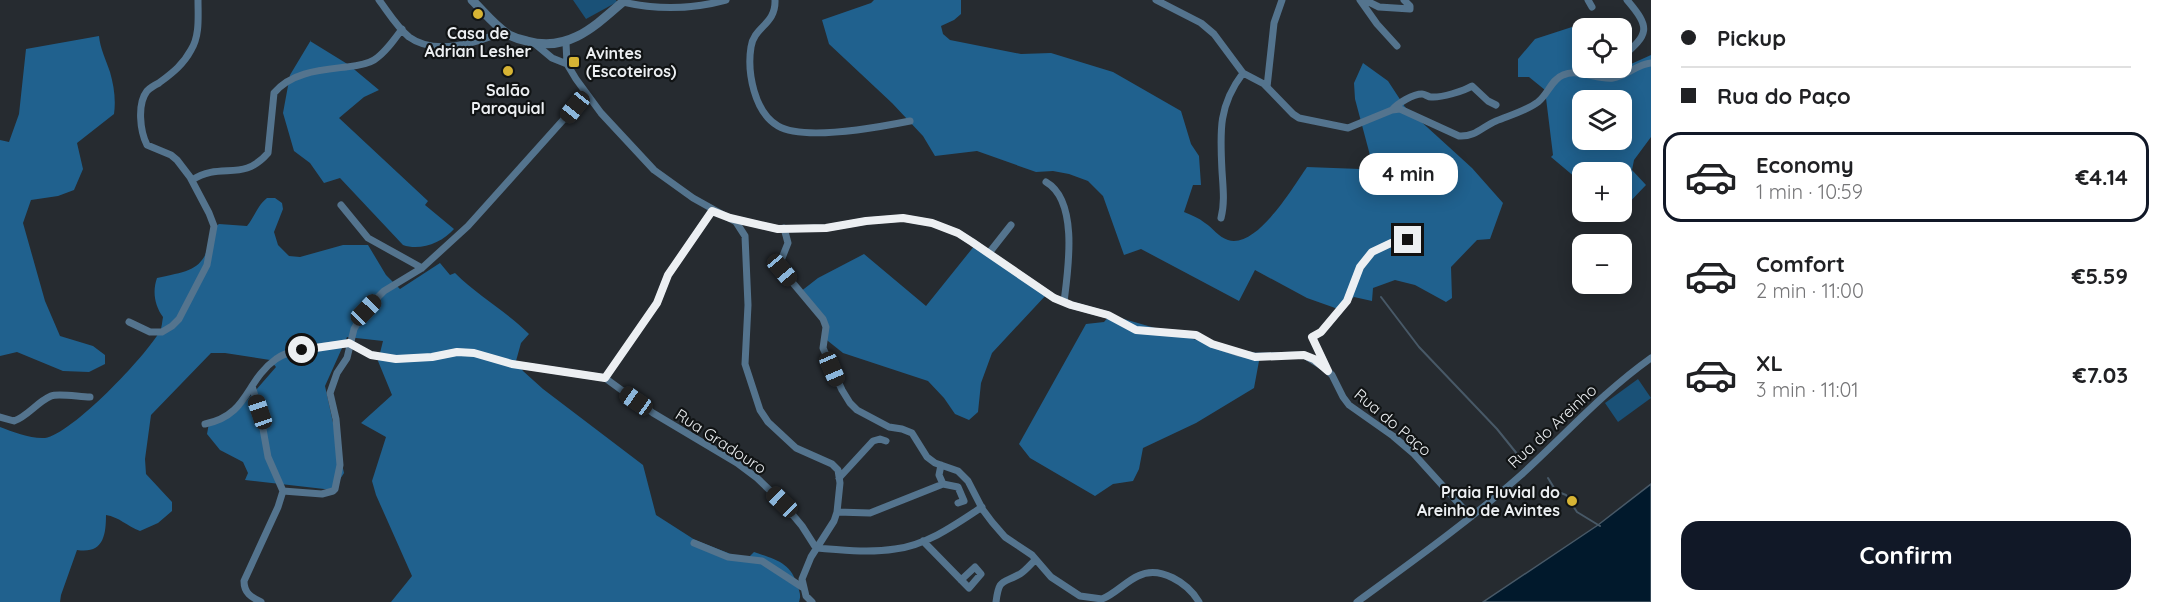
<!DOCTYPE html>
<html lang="en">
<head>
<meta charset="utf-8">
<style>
  :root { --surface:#fff; --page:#f6f6f6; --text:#202124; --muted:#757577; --line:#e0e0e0; --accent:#111827 }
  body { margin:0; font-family:Quicksand,sans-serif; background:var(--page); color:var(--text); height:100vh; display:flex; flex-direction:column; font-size:22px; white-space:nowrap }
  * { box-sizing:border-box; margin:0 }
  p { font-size:20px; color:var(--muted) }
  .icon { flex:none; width:33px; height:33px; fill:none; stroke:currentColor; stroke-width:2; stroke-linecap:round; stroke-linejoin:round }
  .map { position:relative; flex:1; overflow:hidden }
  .side { display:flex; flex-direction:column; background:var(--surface); width:510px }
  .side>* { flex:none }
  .hud { display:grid; align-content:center; height:132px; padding:0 30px; background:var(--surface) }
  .controls { position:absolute; left:1572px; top:18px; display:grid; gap:12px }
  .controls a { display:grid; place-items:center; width:60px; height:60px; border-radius:12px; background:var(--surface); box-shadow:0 3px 15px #0003; font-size:30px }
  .end { position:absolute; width:27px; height:27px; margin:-14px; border:8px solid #eceff2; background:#111; box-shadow:0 0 0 3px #111 }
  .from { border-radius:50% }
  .bubble { position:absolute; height:42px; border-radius:18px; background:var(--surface); box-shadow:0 3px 15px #0003; font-size:20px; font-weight:700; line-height:42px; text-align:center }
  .car { position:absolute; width:18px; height:36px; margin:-18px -9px; border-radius:8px; box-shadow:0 0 4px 2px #0007; background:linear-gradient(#222 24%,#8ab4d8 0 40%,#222 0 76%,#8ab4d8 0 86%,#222 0) }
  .hud b { display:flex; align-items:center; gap:21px; height:57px; font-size:22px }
  .hud b+b { border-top:2px solid var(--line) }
  .hud i { width:15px; height:15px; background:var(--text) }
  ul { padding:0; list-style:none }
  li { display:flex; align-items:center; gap:18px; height:90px; margin:0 12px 9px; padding:0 18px; border:3px solid transparent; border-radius:18px }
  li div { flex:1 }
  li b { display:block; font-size:22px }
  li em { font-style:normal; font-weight:700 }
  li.selected { border-color:var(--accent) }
  li>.icon { width:54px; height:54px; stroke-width:1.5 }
  .button { display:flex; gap:12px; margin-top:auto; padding:12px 30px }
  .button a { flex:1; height:69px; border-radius:18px; background:var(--accent); color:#fff; font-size:24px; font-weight:700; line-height:69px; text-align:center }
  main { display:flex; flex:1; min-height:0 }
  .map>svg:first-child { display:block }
  .green { fill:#1a5177 }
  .forest { fill:#20618e; fill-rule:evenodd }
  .water { fill:#01192c; stroke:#485967; stroke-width:1.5 }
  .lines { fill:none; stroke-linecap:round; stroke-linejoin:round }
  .stream { stroke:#485967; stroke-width:2 }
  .minor { stroke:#54748e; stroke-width:7 }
  .tertiary { stroke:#54748e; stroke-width:9 }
  .route { stroke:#eceff2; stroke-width:8 }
  .poi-dot { fill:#d7b434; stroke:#111415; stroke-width:2 }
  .labels { text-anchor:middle; stroke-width:4.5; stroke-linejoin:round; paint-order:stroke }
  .poi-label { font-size:16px; font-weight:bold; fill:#eceff2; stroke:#111415 }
  .street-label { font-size:16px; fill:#eceff2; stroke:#111415 }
</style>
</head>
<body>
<main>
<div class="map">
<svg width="1651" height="602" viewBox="0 0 1651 602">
  <rect width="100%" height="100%" fill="#262b30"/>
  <path class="green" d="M573 0H616L617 2 586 19Z
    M1638 379 1651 398 1618 422 1605 403Z"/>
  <path class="forest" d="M874 0H961V14L954 20 941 26 943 34 950 40 1021 54 1051 53 1113 72 1181 111 1191 144 1199 156 1201 185H1193L1184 212C1191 215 1199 218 1205 223 1213 228 1218 237 1228 240 1257 249 1293 187 1307 167L1360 169 1371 159 1355 99 1354 83 1363 63 1388 81 1405 107 1472 168 1503 203 1490 239 1477 240 1451 267 1452 298 1446 302 1415 285 1395 280 1373 288 1372 301 1354 297 1338 309 1307 298 1255 270 1239 301 1141 249 1124 255 1103 196 1088 181 1069 174 1053 171 1036 172 977 151 935 156 923 136 892 103 829 44 822 20 871 3Z
    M1572 27 1582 45V68H1589L1593 79 1613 81 1631 64 1651 55V137L1634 160 1632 170 1646 185 1622 210V172H1582V183L1551 157 1553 155 1545 90 1529 77H1518V59L1535 39ZM1582 100H1622V140H1582Z
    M99 36C100 48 106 60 110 72 114 86 116 100 114 114L77 143 83 169 74 190 58 196 31 200 23 223 45 301 60 336 93 346 105 355V364L89 372 63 371 17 352 0 356V140L9 142 19 114 26 49Z
    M311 40 310 41 349 65 379 90 364 97 339 118 428 201 425 205 454 229C442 243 420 251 403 245L340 178 324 183 310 163 294 151 283 113 290 75Z
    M267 198H275L282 203 283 209 274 232 278 245 289 256 300 257 343 245H368L386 275 400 289 440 263 450 275 455 273C478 296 506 311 529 334L521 343 516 361 523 371 543 389 643 465 656 515 695 540 746 560 754 552C776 560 791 562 798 587 800 593 801 596 799 602H391L412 576 376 495 372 481 386 437 361 423 392 395 378 361 383 341 347 337 325 386 344 473 333 490 245 480 248 473 243 462 220 450 207 434 209 423 241 407 276 367 270 360 225 353H211L151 415 145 459 146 474 172 502V511L158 523 140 531C127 526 119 517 106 515 106 536 103 554 77 550L61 595 60 602H0V427C13 432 31 439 45 438 72 434 146 356 160 331 162 327 162 322 163 317 155 306 152 292 157 278 194 270 206 270 212 229L219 224 247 226C255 216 257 206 267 198Z
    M975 245 1047 294 992 353 981 383 978 412 969 420 955 414 944 398 928 381 843 353 823 337 828 323 800 292 818 278 864 254 926 306Z
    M1110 315 1259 358V361L1254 388 1196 423 1143 448 1139 469 1133 481 1113 484 1095 496 1030 458 1019 444 1086 324 1104 322Z"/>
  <path class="water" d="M1651 484V602H1483L1598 525Z"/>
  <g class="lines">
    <path class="stream" d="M1381 297 1419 347 1497 429 1522 460
      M1548 478 1556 491 1566 495 1577 512 1600 526"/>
    <path class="minor" d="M379 0C388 12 397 27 409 37 435 56 477 43 504 31
      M775 0C776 25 754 26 751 47 747 72 754 112 778 126 804 141 880 127 910 121
      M1156 0 1201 23 1214 34 1243 73 1264 84 1293 114 1299 118 1348 128 1392 110 1400 109 1459 136C1476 137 1483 126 1496 121 1511 115 1526 111 1538 102 1548 94 1552 79 1563 75 1578 68 1597 80 1613 78 1627 76 1637 64 1651 63
      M1360 0 1377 24 1397 46
      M1365 0 1379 7 1410 9V6L1404 0
      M1588 0 1592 7
      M623 2C657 10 693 9 726 0
      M534 43 552 58 567 64
      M566 43 567 64 576 79 601 113 654 170 693 198 736 222 745 236 748 305 745 364 760 410 768 422 796 448 832 464 838 470 840 483 837 512 834 521 811 557 802 579 806 596 812 602
      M1622 57C1649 34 1651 28 1627 0
      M1607 78 1614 68
      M1267 87 1274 23 1282 0
      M1392 110C1398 103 1413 94 1422 94 1425 94 1428 97 1431 97 1441 98 1464 91 1472 86L1488 101 1496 105
      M192 180C222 161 242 183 268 153L274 93C291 72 321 70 346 67 355 66 366 65 374 60 385 53 394 40 402 29
      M1046 182C1079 201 1068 270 1064 302
      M341 205 368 238 422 268
      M730 218 778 229 826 228 866 221 903 218 932 223 958 233 972 242 1054 298 1071 305 1108 315 1136 330 1195 335 1212 344 1238 353 1255 356 1304 355 1325 368 1332 375 1343 397 1349 405 1393 436 1413 453 1471 517
      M1221 218C1225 203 1223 187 1222 171 1220 132 1218 106 1243 73
      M784 228 788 243 780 263 782 270 823 319 826 327 823 348 842 390 850 403 857 410 889 427 902 429 912 433 927 457 935 463 958 471 968 481 983 510 992 522 1005 537 1032 555 1051 577 1080 596 1102 599C1115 594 1125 582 1138 576 1160 565 1188 583 1199 602
      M989 253 1011 225
      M129 322 150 332H162L172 326 179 319 207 265 214 226 209 213 190 177 177 160 171 155 147 145C140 131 137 104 147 91 150 88 155 85 159 83 172 73 183 65 191 50 200 36 198 16 198 0
      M349 343 371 355 396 359 432 357 457 352 474 353 512 364 605 378 653 413 737 463 757 478 782 502 802 526 816 548
      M1326 366 1312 337 1321 332 1347 301 1360 267 1372 252 1391 243 1408 240
      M605 378 657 303 668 275 712 211
      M252 386 260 412 268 457 283 491 278 507 244 581C244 593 251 597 261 602
      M0 417 14 421C28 416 37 402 51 396 58 393 80 397 90 397
      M205 424C249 415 245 381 276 359 290 348 331 346 349 343
      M941 465 939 475 943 484
      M839 478 873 441 880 439 886 441
      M283 491 322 494 333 491 335 489 340 465 336 419 330 393 337 373 347 358 354 329 365 310 384 291 422 268 468 226 564 119 586 93
      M837 512 870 513 943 484 958 487 964 501 958 503
      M923 541 969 588 981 574 975 567 961 580
      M694 543 728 557 762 561 802 587
      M816 548C842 550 869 553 895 549 927 545 955 525 982 507
      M996 602C999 578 1002 584 1020 574 1025 571 1030 565 1035 560
      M1357 602C1413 561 1469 521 1521 475 1564 436 1603 392 1651 358"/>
    <path class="tertiary" d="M472 0C484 12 495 26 509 35 515 38 521 40 527 41 569 53 596 25 625 0"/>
  </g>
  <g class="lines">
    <path class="route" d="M302 350 349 343 371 355 396 359 432 357 457 352 474 353 512 364 605 378 657 303 668 275 712 211 730 218 778 229 826 228 866 221 903 218 932 223 958 233 972 242 1054 298 1071 305 1108 315 1136 330 1196 335 1212 344 1255 357 1304 355 1314 359 1328 371 1312 337 1321 332 1347 301 1360 267 1372 252 1391 243 1408 240"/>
  </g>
  <g class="poi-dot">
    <circle cx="478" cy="14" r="6"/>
    <rect x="568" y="56" width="12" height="12" rx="3"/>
    <circle cx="508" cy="71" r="6"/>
    <circle cx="1572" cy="501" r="6"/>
  </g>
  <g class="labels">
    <g class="poi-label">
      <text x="478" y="39">Casa de<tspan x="478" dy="18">Adrian Lesher</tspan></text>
      <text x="586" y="59" text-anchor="start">Avintes<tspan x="586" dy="18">(Escoteiros)</tspan></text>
      <text x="508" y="96">Salão<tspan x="508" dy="18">Paroquial</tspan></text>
      <text x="1560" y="498" text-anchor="end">Praia Fluvial do<tspan x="1560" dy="18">Areinho de Avintes</tspan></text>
    </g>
    <g class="street-label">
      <text transform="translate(1393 422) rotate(40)" y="6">Rua do Paço</text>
      <text transform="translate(1552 426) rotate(-43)" y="6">Rua do Areinho</text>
      <text transform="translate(721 441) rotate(33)" y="6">Rua Gradouro</text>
    </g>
  </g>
</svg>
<div class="controls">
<a><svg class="icon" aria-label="locate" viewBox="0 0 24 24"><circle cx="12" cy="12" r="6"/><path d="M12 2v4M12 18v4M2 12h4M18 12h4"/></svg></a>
<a><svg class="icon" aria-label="layers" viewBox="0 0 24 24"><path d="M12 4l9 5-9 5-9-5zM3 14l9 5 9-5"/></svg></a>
<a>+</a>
<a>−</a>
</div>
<i class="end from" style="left:302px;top:350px"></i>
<i class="end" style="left:1408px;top:240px"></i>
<div class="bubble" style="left:1359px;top:153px;width:99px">4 min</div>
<i class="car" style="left:575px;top:107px;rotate:219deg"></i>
<i class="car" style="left:782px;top:270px;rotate:140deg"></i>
<i class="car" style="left:366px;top:310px;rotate:44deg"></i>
<i class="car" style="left:832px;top:369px;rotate:157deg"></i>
<i class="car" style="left:636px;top:401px;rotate:305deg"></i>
<i class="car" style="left:260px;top:412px;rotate:341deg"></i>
<i class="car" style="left:782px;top:502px;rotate:314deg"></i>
</div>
<section class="side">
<div class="hud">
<b><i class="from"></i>Pickup</b>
<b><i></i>Rua do Paço</b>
</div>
<ul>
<li class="selected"><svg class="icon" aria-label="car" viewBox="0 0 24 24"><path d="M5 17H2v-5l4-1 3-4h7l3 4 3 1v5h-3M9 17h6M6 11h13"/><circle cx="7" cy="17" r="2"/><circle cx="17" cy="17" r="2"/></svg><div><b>Economy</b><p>1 min · 10:59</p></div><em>€4.14</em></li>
<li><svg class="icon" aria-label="car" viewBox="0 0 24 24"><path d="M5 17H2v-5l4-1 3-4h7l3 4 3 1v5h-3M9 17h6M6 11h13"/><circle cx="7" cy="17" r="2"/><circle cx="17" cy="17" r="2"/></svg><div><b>Comfort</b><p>2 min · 11:00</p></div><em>€5.59</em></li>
<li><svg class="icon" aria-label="car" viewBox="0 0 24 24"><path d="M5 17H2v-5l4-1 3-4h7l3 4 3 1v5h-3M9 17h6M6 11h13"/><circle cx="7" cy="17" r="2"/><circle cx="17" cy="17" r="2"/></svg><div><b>XL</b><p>3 min · 11:01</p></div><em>€7.03</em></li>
</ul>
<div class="button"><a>Confirm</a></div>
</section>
</main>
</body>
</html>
